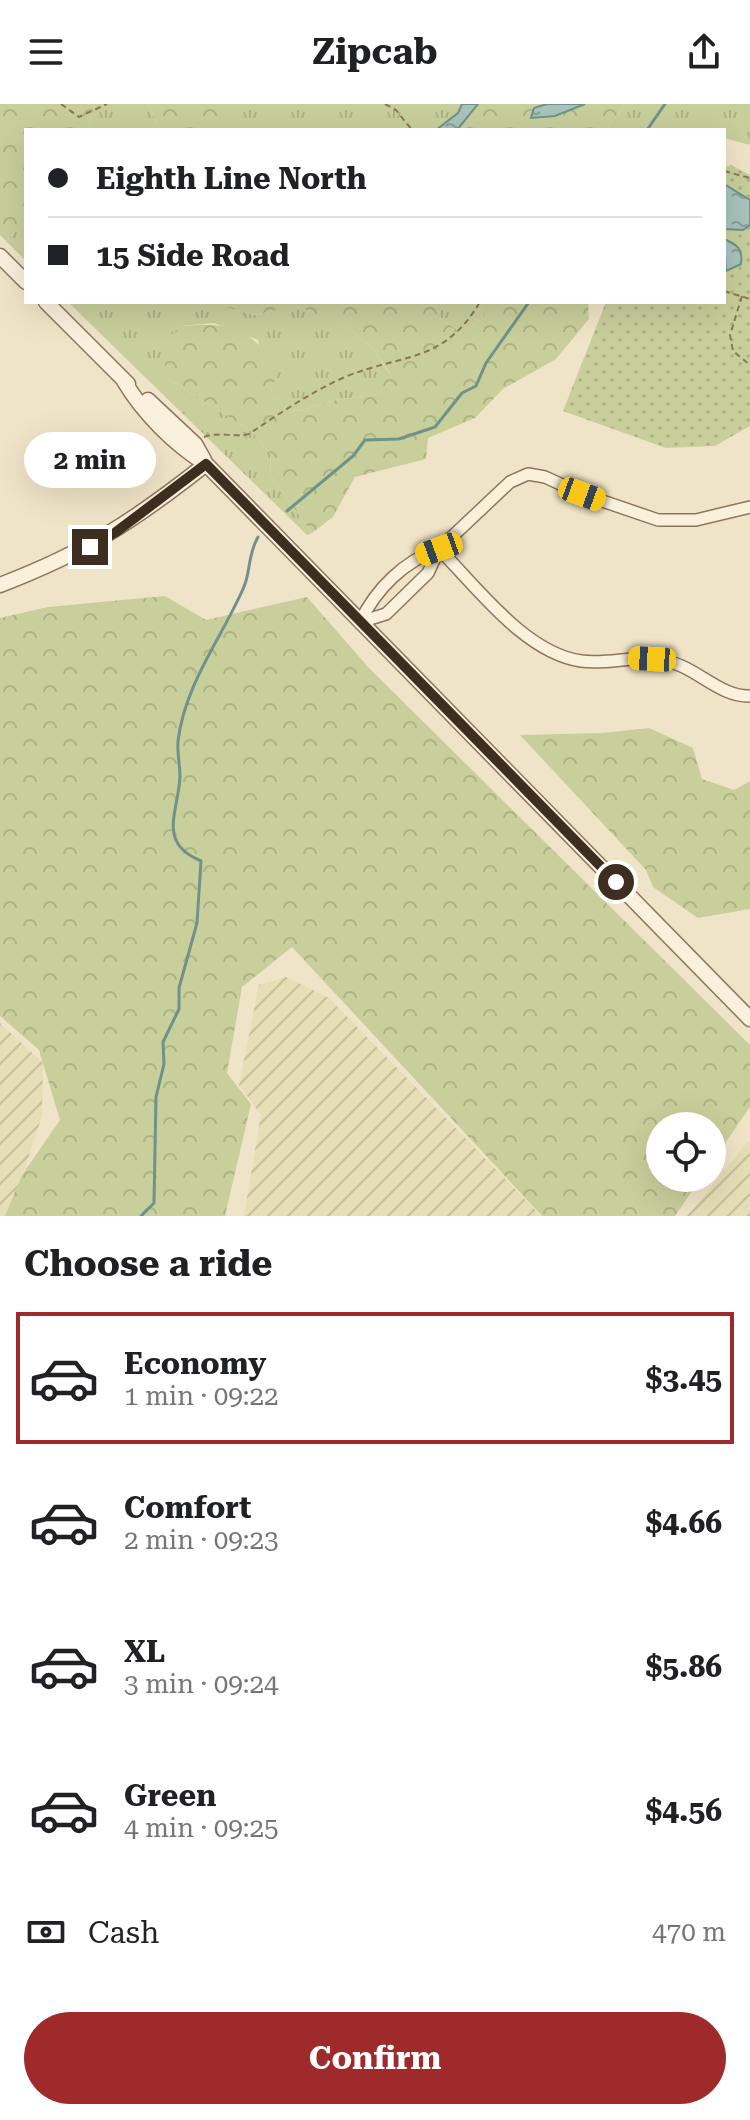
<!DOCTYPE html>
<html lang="en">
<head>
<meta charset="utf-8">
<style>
  :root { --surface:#fff; --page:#f2f2f2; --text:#202124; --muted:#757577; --line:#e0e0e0; --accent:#9e2a2b }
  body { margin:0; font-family:"Roboto Serif",serif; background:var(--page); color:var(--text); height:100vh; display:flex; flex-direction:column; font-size:30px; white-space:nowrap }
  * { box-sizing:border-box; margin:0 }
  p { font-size:26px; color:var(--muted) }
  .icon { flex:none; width:44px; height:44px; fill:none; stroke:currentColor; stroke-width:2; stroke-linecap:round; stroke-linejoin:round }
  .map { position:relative; height:1112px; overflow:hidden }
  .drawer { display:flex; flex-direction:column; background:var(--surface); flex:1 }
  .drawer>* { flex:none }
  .top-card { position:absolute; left:24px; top:24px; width:702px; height:176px; border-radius:0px; box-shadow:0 8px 32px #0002; display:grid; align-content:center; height:176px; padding:0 24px; background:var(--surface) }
  .fabs { position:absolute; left:646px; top:1008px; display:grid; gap:16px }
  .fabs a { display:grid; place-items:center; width:80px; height:80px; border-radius:50%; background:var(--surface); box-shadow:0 8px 32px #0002; font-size:40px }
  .end { position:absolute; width:36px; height:36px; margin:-18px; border:10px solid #3d2e20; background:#fff; box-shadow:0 0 0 4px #fff }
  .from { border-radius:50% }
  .bubble { position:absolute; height:56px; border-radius:28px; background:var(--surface); box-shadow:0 8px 32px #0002; font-size:26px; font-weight:700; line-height:56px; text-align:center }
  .car { position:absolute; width:24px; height:48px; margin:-24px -12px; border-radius:10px; box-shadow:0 0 6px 2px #0007; background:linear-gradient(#f5c518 24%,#345 0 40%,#f5c518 0 76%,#345 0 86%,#f5c518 0) }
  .top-card b { display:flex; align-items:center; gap:28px; height:76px; font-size:30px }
  .top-card b+b { border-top:2px solid var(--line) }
  .top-card i { width:20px; height:20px; background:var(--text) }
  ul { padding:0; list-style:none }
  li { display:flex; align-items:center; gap:24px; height:132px; margin:0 16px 12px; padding:0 8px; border:4px solid transparent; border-radius:0px }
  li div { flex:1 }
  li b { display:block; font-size:30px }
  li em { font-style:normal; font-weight:700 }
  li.active { border-color:var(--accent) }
  li>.icon { width:72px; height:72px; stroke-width:1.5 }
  h2 { padding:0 24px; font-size:36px; line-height:96px }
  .pay { display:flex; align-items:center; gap:20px; height:88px; padding:0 24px; font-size:30px }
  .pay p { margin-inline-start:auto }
  .action { display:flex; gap:16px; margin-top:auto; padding:16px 24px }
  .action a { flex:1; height:92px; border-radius:48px; background:var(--accent); color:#fff; font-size:32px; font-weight:700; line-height:92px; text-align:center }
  header { display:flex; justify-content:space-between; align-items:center; height:104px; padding:0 24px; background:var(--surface); font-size:36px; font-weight:700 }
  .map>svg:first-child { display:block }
  .farmland { fill:url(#farmland-furrows) }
  .grass { fill:url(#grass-tufts) }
  .forest { fill:url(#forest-crowns) }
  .park { fill:url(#park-dots) }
  .water { fill:url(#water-ripples); stroke:#6f938a; stroke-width:2 }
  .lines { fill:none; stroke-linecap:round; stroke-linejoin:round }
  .stream { stroke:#6f938a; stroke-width:3 }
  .minor-casing { stroke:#8d765c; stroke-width:14 }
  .tertiary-casing { stroke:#8d765c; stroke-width:17 }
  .path { stroke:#8d765c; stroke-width:2; stroke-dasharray:6 4; stroke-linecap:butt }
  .minor { stroke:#faf1dc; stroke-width:11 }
  .tertiary { stroke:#faf1dc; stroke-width:14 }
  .route { stroke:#3d2e20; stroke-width:10 }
</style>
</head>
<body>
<header><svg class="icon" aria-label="menu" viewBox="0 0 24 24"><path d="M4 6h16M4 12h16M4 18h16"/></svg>Zipcab<svg class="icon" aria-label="share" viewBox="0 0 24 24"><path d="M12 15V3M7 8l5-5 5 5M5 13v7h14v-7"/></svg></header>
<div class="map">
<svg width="750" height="1112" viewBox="0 0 750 1112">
  <defs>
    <pattern id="farmland-furrows" width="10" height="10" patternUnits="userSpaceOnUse" patternTransform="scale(2)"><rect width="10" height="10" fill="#e6deb5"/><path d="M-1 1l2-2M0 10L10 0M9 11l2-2" fill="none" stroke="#c6bf9b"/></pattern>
    <pattern id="grass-tufts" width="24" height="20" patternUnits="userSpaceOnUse" patternTransform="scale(2)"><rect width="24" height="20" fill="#c9cf9b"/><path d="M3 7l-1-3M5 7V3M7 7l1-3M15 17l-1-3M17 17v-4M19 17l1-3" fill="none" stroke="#aeb285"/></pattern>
    <pattern id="forest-crowns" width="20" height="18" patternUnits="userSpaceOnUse" patternTransform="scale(2)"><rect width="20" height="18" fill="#c9cf9b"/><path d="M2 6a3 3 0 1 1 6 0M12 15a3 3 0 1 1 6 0" fill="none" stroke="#aeb285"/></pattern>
    <pattern id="park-dots" width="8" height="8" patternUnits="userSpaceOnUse" patternTransform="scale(2)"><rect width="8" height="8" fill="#c9cf9b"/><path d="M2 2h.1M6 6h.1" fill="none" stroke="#aeb285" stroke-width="1.8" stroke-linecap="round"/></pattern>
    <pattern id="water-ripples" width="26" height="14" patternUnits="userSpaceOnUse" patternTransform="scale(2)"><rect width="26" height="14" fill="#a9c4bc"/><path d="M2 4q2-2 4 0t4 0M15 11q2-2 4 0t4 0" fill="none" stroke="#8ba098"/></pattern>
  </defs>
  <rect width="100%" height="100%" fill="#f0e4c8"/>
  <path class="farmland" d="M286 873 329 894 541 1112H244L261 1011 239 981 259 881Z
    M0 919 43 959 42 1012 9 1112H0Z
    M750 1035V1112H687Z"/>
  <path class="grass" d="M95 0H148L160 26H88Z
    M217 0H462L458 9 436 26H223L228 11Z
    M625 0H750V41L724 34V26H605Z
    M26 117V157L6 137Z
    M68 198H208L254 211 296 202 347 222 374 246 389 269 379 290 336 296 298 307 270 292 258 236 214 219 180 222 169 275 252 328 270 349 271 372 312 429 307 431Z
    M434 198H478L486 213 460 228 438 213Z"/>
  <path class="forest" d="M0 0H95L88 26H26V117L6 137 0 131Z
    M148 0H217L229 11 223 26H160Z
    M478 0H547L534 4 555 12 585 0H625L605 26H457Z
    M208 198H434L438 213 460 228 486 213 478 198H588L589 215 556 255 503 285 475 314 428 334 426 355 355 373 333 413 312 429 271 372 270 349 252 328 169 275 160 243 180 222C230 218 250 223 278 265L270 292 298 307 336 296 379 290 389 268 374 246 347 222 296 202 254 211Z
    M165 492 206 516 307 493 369 564 750 941V1003L712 1058V1022H660V1074H701L675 1112H542L292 843 242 883 227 969 251 1000 225 1112H5L22 1071 60 1016 39 946 0 912V514L48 503Z
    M649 624 693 644 702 675 734 686 750 677V805L698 814 653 783 646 766 520 631 602 629Z"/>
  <path class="park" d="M731 61 750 71V322L715 342 666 344 563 307 606 198H724V63Z"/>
  <path class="water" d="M462 0H478L457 26H436L458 9Z
    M547 0H585L555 12 531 14 534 4Z
    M724 80 750 96V121L743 126 724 125Z
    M724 135C738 141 743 145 741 160L726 167Z"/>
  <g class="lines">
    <path class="stream" d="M647 26 665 0
      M287 407 353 352 365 336 399 335 435 323 462 289 476 282 486 259 529 198
      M141 1112 154 1099 156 993 164 960 163 938 179 905V884L197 819 201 757C157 739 178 709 180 673 180 661 177 649 178 637 185 580 221 535 243 485 251 469 247 452 258 433"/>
    <defs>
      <path id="minor" d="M439 445C477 483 525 549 581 557 609 561 638 550 666 557 697 563 719 593 750 592
        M360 518 386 510 428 469 439 445 510 378 528 370 545 373 582 390 658 416H696L750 403
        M360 518C376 485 404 457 439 445"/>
      <path id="tertiary" d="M0 152 26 178
        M46 198 128 280
        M124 277C143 309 174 340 206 360L750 915
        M148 296 195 340 204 356
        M0 481C86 448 134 417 206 360"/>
    </defs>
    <use href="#minor" class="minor-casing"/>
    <use href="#tertiary" class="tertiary-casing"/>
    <path class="path" d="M61 0 79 13 107 0
      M385 0 396 6 412 26
      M724 67 750 74
      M724 187 750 195
      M742 192 730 231 733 247 750 261
      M204 333C220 327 233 334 249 330 280 309 311 288 345 273 403 249 443 260 480 198"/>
    <use href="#minor" class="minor"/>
    <use href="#tertiary" class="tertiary"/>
  </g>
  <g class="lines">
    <path class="route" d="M90 443 116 428 206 360 616 778"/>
  </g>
</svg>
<div class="fabs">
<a><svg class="icon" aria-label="locate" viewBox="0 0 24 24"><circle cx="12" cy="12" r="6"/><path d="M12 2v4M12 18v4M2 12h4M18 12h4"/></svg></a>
</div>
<i class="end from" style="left:616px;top:778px"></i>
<i class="end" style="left:90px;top:443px"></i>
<div class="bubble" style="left:24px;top:328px;width:132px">2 min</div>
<i class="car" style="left:582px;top:390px;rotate:110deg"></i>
<i class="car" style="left:439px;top:445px;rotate:250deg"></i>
<i class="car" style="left:652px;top:555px;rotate:273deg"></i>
<div class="top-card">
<b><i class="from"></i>Eighth Line North</b>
<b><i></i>15 Side Road</b>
</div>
</div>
<section class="drawer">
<h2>Choose a ride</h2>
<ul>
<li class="active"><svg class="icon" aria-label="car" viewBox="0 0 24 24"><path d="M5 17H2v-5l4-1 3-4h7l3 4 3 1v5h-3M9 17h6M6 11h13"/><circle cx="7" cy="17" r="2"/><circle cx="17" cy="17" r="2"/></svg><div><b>Economy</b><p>1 min · 09:22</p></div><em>$3.45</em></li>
<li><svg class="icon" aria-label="car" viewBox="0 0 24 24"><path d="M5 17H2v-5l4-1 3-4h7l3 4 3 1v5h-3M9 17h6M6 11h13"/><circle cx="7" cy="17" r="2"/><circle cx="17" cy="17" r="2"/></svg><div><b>Comfort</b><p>2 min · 09:23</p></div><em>$4.66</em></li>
<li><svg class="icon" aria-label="car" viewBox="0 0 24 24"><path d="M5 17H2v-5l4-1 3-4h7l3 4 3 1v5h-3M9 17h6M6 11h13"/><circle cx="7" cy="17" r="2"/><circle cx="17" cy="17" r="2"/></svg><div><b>XL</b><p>3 min · 09:24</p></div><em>$5.86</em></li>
<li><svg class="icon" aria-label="car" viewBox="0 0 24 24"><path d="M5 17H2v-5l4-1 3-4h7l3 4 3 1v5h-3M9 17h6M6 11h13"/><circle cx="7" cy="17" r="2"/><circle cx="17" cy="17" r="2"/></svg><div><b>Green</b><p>4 min · 09:25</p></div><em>$4.56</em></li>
</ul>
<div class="pay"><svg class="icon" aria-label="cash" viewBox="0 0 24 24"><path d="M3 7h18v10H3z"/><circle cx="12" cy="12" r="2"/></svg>Cash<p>470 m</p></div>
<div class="action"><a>Confirm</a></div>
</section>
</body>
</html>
